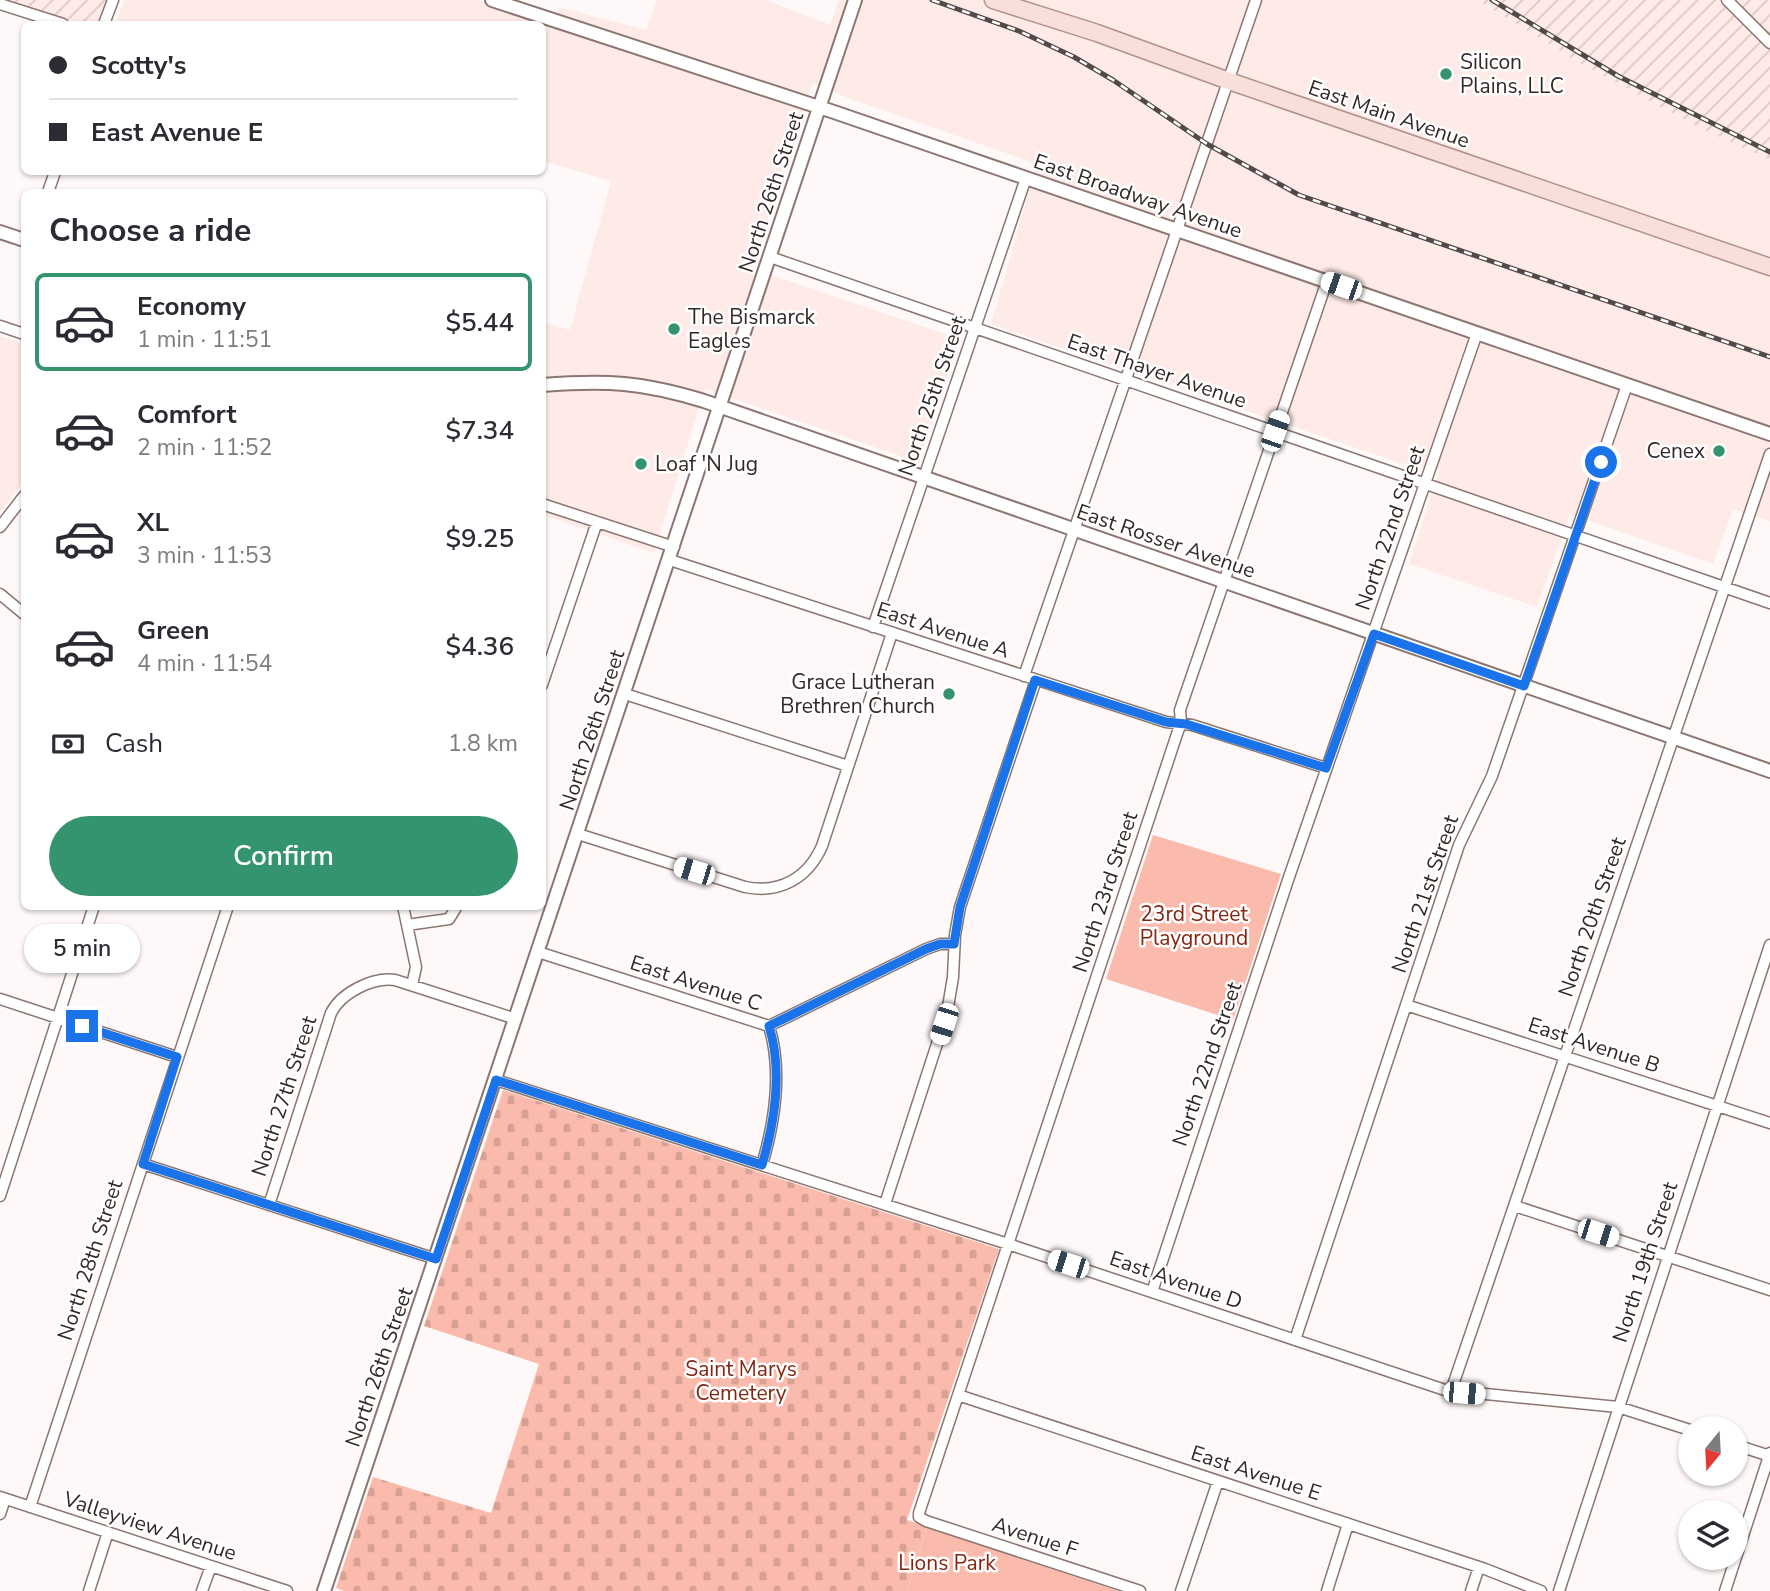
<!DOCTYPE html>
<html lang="en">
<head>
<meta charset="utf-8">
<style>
  :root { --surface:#fff; --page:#f7f7f7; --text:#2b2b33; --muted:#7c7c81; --line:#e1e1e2; --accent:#33946d }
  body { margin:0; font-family:"Nunito Sans",sans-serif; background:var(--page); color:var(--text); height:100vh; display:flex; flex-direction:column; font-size:26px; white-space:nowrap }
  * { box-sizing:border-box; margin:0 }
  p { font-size:23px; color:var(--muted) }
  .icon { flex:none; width:38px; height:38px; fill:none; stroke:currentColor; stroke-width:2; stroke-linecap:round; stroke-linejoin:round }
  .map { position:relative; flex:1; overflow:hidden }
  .panel { position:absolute; left:21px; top:189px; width:525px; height:721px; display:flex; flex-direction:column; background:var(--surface); border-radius:10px; box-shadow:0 2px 5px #0004 }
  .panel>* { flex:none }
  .top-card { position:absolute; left:21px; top:21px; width:525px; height:154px; border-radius:10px; box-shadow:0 2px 5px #0004; display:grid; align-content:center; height:154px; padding:0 28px; background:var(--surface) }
  .needle { width:46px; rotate:198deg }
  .controls { position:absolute; left:1678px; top:1416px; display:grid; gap:14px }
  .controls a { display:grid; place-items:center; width:70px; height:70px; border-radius:50%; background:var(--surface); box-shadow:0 2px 5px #0004; font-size:35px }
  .end { position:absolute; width:32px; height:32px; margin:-16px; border:9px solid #1a73e8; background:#fff; box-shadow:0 0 0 4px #fff }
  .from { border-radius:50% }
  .bubble { position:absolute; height:49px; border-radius:24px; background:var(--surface); box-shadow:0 2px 5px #0004; font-size:23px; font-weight:600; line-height:49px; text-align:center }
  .car { position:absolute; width:21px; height:42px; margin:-21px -10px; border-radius:9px; box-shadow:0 0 5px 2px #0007; background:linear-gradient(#fff 24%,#345 0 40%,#fff 0 76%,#345 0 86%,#fff 0) }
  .top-card b { display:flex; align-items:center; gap:24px; height:66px; font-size:26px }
  .top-card b+b { border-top:2px solid var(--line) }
  .top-card i { width:18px; height:18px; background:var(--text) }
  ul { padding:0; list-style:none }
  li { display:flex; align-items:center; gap:21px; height:98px; margin:0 14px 10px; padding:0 14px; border:4px solid transparent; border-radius:10px }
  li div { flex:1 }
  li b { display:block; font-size:26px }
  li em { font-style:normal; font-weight:600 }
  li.on { border-color:var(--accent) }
  li>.icon { width:63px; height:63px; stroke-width:1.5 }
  h2 { padding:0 28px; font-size:32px; line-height:84px }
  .pay { display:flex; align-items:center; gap:18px; height:77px; padding:0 28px; font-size:26px }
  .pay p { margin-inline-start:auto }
  .button { display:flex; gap:14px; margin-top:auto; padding:14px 28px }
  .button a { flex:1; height:80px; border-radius:42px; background:var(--accent); color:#fff; font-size:28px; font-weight:600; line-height:80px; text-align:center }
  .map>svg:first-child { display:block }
  .built { fill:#feeae6 }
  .industrial { fill:url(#industrial-furrows) }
  .green { fill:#fbbbac }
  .cemetery { fill:url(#cemetery-stones) }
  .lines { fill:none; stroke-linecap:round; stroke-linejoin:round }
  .minor-casing { stroke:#8b7671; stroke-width:13 }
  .tertiary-casing { stroke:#8b7671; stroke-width:16 }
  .primary-casing { stroke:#b0928a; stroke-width:19 }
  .minor { stroke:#fff; stroke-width:10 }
  .tertiary { stroke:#fff; stroke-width:12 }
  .primary { stroke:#f8dfd9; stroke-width:16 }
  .rail-casing { stroke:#524a48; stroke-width:5 }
  .rail { stroke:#fff; stroke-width:2.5; stroke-dasharray:8; stroke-linecap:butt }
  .route { stroke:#1a73e8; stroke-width:9 }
  .poi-dot { fill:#33946d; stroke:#fff; stroke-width:2.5 }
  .labels { text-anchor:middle; stroke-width:5; stroke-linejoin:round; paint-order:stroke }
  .poi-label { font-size:21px; fill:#322927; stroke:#fff; text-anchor:start }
  .street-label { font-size:21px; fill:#322927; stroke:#fff }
  .park-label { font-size:21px; fill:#842511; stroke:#fff }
</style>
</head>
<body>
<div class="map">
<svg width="1770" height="1591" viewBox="0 0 1770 1591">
  <defs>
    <pattern id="industrial-furrows" width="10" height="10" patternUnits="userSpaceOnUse" patternTransform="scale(1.75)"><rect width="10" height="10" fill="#feeae6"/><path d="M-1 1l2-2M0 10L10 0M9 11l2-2" fill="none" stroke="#dac9c5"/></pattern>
    <pattern id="cemetery-stones" width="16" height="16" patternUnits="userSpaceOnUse" patternTransform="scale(1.75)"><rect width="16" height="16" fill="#fbbbac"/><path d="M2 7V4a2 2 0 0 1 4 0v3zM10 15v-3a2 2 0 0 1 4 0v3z" fill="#d8a194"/></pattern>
  </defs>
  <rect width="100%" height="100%" fill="#fef9f8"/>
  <path class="built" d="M124 0H478L553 24 559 7 646 30 657 0H766L830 25 839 0H1476L1575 60 1696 126 1770 160V521L1733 509 1713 564 1570 514 1537 607 1409 564 1440 469 1400 463 991 324 1037 164 848 98 813 83 751 268 960 339 918 462 705 389 654 553 543 515V322L570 330 611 181 543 161 542 24H116Z
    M0 336 24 344V481L0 512Z"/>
  <path class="industrial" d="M7 0H108L100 24H83Z
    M1477 0H1770V160L1696 126 1575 60Z"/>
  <path class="green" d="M1153 835 1281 874 1233 1020 1106 979Z
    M927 1527 1118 1591H907Z"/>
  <path class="cemetery" d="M503 1090 999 1249 907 1520 927 1527 907 1591H344L336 1588 373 1477 491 1513 539 1364 424 1326Z"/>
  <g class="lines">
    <defs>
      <path id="minor" d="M1727 0 1770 43
        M0 4 63 24
        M104 24 113 0
        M48 192 55 172
        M770 257 1770 603
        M0 326 24 334
        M542 504 674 547
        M0 527 24 496
        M670 560 1166 722 1192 725 1326 768
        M0 594 24 614
        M873 627 1026 178
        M1024 676 1256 0
        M542 685 597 522
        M625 694 848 766
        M578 834 745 887C780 894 808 878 822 846L892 633
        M403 906 416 967 412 985
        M407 925 449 919 457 906
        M538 952 769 1026 926 949 940 944H954
        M0 999 177 1057
        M1406 1005 1770 1123
        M496 1080 1008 1244 1445 1390 1618 1407 1690 1430
        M143 1164 436 1259
        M762 1165C775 1121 783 1072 769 1026
        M0 1196 94 906
        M885 1204 947 1013 953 977 955 935 960 907 1036 680
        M269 1205 331 1013C341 993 372 977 395 980L516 1019
        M1515 1206 1770 1290
        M1152 1292 1288 880 1477 333
        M1295 1340 1459 845 1492 776 1627 385
        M1451 1391 1770 454
        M958 1395 1485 1569 1541 1591
        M1736 1445 1770 1456
        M0 1497 287 1591
        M30 1507 228 906
        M0 1514 5 1499
        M89 1591 108 1532
        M202 1591 211 1566
        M1140 1591 926 1521 919 1517V1513L1177 734 1181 723 1180 710 1327 281
        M1181 1591 1218 1481
        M1327 1591 1348 1524
        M1471 1591 1479 1567
        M1559 1591 1770 945
        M1725 1591 1770 1453"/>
      <path id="tertiary" d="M492 0 834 112 1770 434
        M0 232 24 240
        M542 385C607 380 642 382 704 401L1770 771
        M324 1591 855 0"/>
      <path id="primary" d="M993 0 1097 33 1229 81 1770 267"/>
    </defs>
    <use href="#minor" class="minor-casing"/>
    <use href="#tertiary" class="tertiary-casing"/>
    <use href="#primary" class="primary-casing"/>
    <use href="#minor" class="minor"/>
    <use href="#tertiary" class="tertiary"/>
    <use href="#primary" class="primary"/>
    <defs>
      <path id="rail" d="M932 0 1019 31 1074 57 1113 80 1207 144 1299 195 1770 357
        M1492 0 1618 76 1770 152"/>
    </defs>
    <use href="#rail" class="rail-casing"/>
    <use href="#rail" class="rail"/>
  </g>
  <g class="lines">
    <path class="route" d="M82 1026 177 1057 143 1164 436 1259 496 1080 762 1165C775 1121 783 1071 769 1026L926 949 940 944H954L960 907 1035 680 1166 722 1186 724 1326 768 1374 634 1524 686 1601 462"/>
  </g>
  <g class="poi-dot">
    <circle cx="1446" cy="74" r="7"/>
    <circle cx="674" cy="329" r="7"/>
    <circle cx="1719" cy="451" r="7"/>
    <circle cx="641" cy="464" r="7"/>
    <circle cx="949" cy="694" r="7"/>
  </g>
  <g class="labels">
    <g class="poi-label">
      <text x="1460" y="69">Silicon<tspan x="1460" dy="24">Plains, LLC</tspan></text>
      <text x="688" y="324">The Bismarck<tspan x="688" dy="24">Eagles</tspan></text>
      <text x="1705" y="458" text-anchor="end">Cenex</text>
      <text x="655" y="471">Loaf 'N Jug</text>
      <text x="935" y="689" text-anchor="end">Grace Lutheran<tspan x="935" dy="24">Brethren Church</tspan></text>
    </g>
    <g class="street-label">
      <text transform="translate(1389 114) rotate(19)" y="7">East Main Avenue</text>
      <text transform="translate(771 192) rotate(-72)" y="7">North 26th Street</text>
      <text transform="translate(1138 196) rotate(19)" y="7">East Broadway Avenue</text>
      <text transform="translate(1157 371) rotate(19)" y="7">East Thayer Avenue</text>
      <text transform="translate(932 396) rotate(-71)" y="7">North 25th Street</text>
      <text transform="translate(1390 528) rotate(-71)" y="7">North 22nd Street</text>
      <text transform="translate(1166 541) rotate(19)" y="7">East Rosser Avenue</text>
      <text transform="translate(943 630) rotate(18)" y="7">East Avenue A</text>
      <text transform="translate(592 730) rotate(-72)" y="7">North 26th Street</text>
      <text transform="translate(1105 892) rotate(-72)" y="7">North 23rd Street</text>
      <text transform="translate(1425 894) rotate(-71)" y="7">North 21st Street</text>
      <text transform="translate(1592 917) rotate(-71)" y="7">North 20th Street</text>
      <text transform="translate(696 983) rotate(18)" y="7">East Avenue C</text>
      <text transform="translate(1594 1045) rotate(18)" y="7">East Avenue B</text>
      <text transform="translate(1207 1064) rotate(-71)" y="7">North 22nd Street</text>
      <text transform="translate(284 1096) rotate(-72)" y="7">North 27th Street</text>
      <text transform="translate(90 1260) rotate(-72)" y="7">North 28th Street</text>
      <text transform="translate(1645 1262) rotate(-72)" y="7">North 19th Street</text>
      <text transform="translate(1176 1280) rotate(19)" y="7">East Avenue D</text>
      <text transform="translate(379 1367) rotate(-71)" y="7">North 26th Street</text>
      <text transform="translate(1256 1473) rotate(18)" y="7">East Avenue E</text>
      <text transform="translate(150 1526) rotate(18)" y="7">Valleyview Avenue</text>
      <text transform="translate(1035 1537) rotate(18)" y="7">Avenue F</text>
    </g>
    <g class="park-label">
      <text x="1194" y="921">23rd Street<tspan x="1194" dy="24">Playground</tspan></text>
      <text x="741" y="1376">Saint Marys<tspan x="741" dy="24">Cemetery</tspan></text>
      <text x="947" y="1570">Lions Park</text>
    </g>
  </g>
</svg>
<div class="controls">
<a><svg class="needle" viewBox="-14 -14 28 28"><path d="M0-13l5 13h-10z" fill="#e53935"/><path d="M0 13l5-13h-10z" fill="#7c7c81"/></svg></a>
<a><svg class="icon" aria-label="layers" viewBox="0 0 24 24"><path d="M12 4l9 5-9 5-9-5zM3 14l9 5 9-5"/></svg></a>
</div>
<i class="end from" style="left:1601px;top:462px"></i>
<i class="end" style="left:82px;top:1026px"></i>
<div class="bubble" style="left:24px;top:924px;width:116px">5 min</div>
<i class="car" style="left:1341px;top:286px;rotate:289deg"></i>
<i class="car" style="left:1275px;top:431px;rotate:19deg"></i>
<i class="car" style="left:694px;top:871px;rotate:287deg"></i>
<i class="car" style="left:944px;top:1024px;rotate:198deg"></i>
<i class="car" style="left:1598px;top:1233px;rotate:108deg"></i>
<i class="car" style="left:1068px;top:1264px;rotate:288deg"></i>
<i class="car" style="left:1464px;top:1393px;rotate:95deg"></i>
<div class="top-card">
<b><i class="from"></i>Scotty's</b>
<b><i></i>East Avenue E</b>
</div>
<section class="panel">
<h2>Choose a ride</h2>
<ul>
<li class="on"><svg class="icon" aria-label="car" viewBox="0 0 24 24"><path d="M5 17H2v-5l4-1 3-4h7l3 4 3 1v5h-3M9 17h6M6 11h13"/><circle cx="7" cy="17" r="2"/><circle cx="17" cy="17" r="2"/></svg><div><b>Economy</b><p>1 min · 11:51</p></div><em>$5.44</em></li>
<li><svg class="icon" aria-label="car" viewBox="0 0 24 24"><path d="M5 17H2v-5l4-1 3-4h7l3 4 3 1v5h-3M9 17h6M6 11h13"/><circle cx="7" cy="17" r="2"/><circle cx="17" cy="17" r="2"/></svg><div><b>Comfort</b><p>2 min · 11:52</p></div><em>$7.34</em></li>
<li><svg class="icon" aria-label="car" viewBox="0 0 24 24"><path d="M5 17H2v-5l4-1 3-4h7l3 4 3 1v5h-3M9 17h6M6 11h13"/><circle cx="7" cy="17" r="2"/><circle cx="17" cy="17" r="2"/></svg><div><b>XL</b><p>3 min · 11:53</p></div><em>$9.25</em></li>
<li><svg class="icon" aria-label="car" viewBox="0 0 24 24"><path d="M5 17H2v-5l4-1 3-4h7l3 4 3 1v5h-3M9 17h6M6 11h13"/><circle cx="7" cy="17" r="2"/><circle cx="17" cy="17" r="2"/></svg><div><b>Green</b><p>4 min · 11:54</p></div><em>$4.36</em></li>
</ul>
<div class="pay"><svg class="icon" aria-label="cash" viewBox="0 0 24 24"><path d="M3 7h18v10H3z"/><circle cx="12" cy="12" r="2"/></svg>Cash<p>1.8 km</p></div>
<div class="button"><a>Confirm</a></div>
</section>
</div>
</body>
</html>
